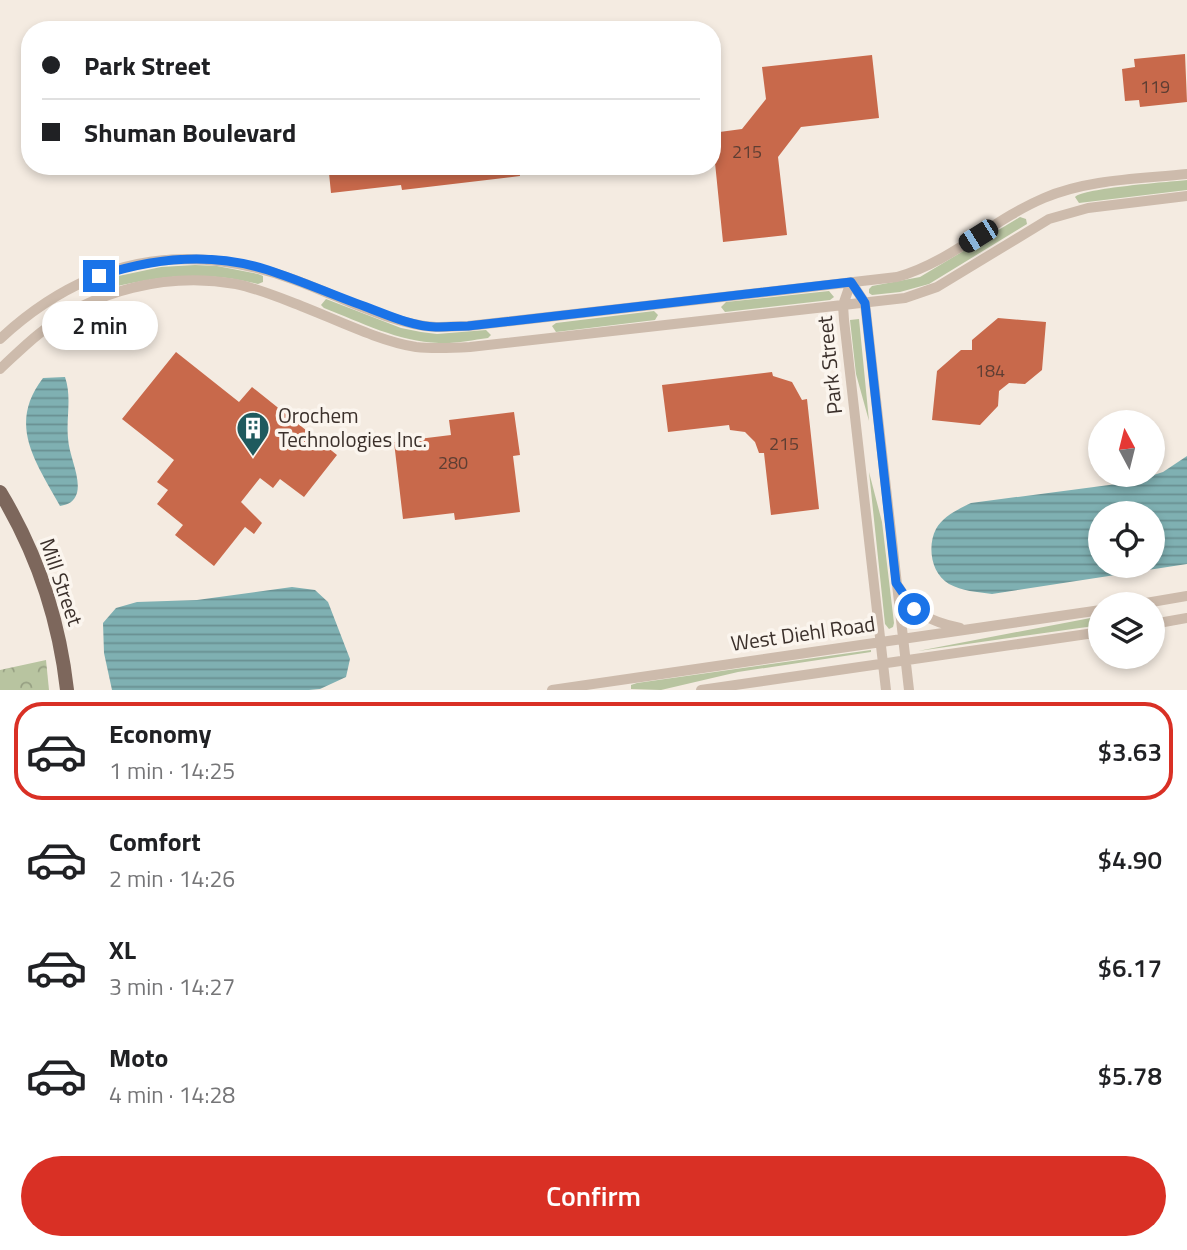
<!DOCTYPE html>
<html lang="en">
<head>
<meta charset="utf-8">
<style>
  :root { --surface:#fff; --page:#f2f2f2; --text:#202124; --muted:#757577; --line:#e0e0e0; --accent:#d93025 }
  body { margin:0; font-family:"Titillium Web",sans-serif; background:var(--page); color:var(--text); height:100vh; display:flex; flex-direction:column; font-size:26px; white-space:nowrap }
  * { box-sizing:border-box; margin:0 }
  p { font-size:23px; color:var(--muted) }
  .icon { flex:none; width:38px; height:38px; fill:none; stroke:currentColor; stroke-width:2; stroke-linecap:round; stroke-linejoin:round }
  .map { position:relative; height:690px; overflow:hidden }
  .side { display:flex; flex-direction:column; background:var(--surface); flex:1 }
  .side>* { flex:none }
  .hud { position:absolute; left:21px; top:21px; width:700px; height:154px; border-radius:28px; box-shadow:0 4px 10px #0003; display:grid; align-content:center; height:154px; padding:0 21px; background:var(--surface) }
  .needle { width:46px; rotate:353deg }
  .buttons { position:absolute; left:1088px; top:410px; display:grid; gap:14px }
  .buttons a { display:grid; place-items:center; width:77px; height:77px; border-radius:50%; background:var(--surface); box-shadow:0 4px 10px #0003; font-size:35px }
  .end { position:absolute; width:32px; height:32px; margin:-16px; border:9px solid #1a73e8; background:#fff; box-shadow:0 0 0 4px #fff }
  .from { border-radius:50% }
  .bubble { position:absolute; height:49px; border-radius:24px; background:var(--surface); box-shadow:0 4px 10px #0003; font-size:23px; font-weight:600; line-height:49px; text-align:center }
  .car { position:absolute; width:21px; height:42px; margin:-21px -10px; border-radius:9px; box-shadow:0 0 5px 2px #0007; background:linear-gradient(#222 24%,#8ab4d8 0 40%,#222 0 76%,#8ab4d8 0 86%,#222 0) }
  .hud b { display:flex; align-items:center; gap:24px; height:66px; font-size:26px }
  .hud b+b { border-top:2px solid var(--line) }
  .hud i { width:18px; height:18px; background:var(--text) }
  ul { padding:12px 0 0; list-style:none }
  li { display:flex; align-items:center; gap:21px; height:98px; margin:0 14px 10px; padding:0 7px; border:4px solid transparent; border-radius:28px }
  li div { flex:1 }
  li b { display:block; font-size:26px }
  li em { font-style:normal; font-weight:600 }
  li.selected { border-color:var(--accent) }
  li>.icon { width:63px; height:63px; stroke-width:1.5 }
  .cta { display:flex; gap:14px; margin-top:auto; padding:14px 21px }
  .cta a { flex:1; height:80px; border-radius:42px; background:var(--accent); color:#fff; font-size:28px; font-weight:600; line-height:80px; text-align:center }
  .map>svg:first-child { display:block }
  .green { fill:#b8c4a0 }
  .forest { fill:url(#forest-crowns) }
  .water { fill:url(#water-rules); fill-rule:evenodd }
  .building { fill:#c8694b }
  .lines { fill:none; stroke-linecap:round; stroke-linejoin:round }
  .minor { stroke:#cdbbac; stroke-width:10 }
  .major { stroke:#7d675c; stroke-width:14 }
  .route { stroke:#1a73e8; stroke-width:9 }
  .labels { text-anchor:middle; stroke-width:7; stroke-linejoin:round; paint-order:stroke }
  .number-label { font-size:18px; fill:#5e3e33 }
  .street-label { font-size:21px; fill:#3b302b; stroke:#fbf5ee }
  .poi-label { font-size:21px; fill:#3b302b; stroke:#fbf5ee; text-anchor:start }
</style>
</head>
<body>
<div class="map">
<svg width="1187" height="690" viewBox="0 0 1187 690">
  <defs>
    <pattern id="forest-crowns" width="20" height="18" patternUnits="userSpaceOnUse" patternTransform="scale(1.75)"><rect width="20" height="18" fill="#b8c4a0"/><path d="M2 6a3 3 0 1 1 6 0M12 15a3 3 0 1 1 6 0" fill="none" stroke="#97a083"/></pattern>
    <pattern id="water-rules" width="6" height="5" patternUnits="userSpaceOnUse" patternTransform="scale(1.75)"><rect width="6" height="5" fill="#7fb0b2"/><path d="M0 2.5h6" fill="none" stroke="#699091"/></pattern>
  </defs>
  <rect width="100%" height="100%" fill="#f4ebe1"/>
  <path class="green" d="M1187 180V190L1079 203 1075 197C1084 188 1168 182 1187 180Z
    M1020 217 1026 219 1027 224 929 284 900 292 872 295 869 293V289L872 286 920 277Z
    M195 265 217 266 258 274 263 276V282L258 284C207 271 161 275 110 288L106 286 109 278 161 267Z
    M829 291 834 297 830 300 725 312 721 307 726 302Z
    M326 299 401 328 421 332 437 334 486 330 491 335 488 338C472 340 455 344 439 343 399 342 360 322 324 308L321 305Z
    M654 311 658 315 655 320 556 332 552 326 556 323Z
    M859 319 869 421 856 374 850 320Z
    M869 472 882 522 894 623 893 627 889 629 885 624Z
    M1101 616V625L918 651Z
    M871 650V652L738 672 661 690 631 689V685L637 683Z"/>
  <path class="forest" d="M46 660 49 690H0V670Z"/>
  <path class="water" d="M65 377C72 397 66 418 68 438 69 456 81 477 77 493 74 502 69 504 60 506 36 462 7 425 43 378Z
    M1187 456V564L992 594C977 592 962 591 949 584 931 574 927 546 936 529 943 516 959 509 971 503L1132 482 1163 472ZM1101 513H1153V565H1101Z
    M292 587 315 590 328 602 350 659 346 677 320 689 309 690H112L104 653 103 623 116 608 137 602 197 600Z"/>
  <path class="building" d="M1185 54 1187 102 1140 107 1139 100 1125 101 1122 69 1135 67 1134 59Z
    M872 55 879 118 801 127 778 157 787 235 723 242 712 133 742 129 766 99 762 67Z
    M340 166H519L520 176 402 190 401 185 331 193 329 173 341 172Z
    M998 318 1046 322 1042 370 1025 384 1009 383 999 391 998 406 980 425 932 420 937 371 961 350H972V340Z
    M176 352 239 402 252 387 337 455 304 497 280 479 273 488 260 478 241 502 262 523 254 534 245 527 214 566 175 535 183 525 157 504 168 490 157 482 174 460 122 419Z
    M772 372 773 376 792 382 802 400 807 399 819 509 771 515 764 453H759L755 442 745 432 730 430 729 425 668 432 662 385Z
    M514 412 520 455 513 456 520 512 455 520 454 513 403 519 394 442 451 435 449 420Z"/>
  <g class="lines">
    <path class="minor" d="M851 282 865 303 909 690
      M851 282 843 305 844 320 886 690
      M0 339C86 259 185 239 295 280 337 295 392 325 436 327 447 327 457 326 468 326L897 277C951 262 992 220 1044 198 1088 179 1140 179 1187 174
      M0 369C13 357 26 344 40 333 93 290 168 272 236 284 255 288 273 295 291 302 329 316 377 341 416 347 434 349 452 348 470 347L905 298 937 287 1049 219 1088 208 1187 196
      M898 586C915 614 928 621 960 628
      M1140 604 1187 596
      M1153 624 1187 618
      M552 690 1101 610
      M701 690 1101 632"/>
    <path class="major" d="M0 492C37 553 59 619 67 690"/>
  </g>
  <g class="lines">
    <path class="route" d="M99 276C153 258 212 252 268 270 302 281 335 296 369 308 390 316 412 326 436 327 446 327 457 326 468 326L851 282 865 303 896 583 914 609"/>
  </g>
  <defs>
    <symbol id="building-pin" viewBox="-11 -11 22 30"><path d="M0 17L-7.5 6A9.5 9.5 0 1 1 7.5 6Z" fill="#1f5a5e" stroke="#fbf5ee"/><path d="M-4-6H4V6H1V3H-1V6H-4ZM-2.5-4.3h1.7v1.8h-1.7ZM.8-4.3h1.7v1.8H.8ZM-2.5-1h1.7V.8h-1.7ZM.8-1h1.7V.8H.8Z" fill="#fff"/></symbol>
  </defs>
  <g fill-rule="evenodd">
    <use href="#building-pin" x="234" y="409" width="38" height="52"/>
  </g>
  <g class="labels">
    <g class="number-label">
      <text x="1155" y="93">119</text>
      <text x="747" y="158">215</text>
      <text x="990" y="377">184</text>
      <text x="784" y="450">215</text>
      <text x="453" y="469">280</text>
    </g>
    <g class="street-label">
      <text transform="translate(830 365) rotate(-96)" y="7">Park Street</text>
      <text transform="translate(61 582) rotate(71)" y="7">Mill Street</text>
      <text transform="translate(803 634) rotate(-8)" y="7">West Diehl Road</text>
    </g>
    <g class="poi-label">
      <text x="278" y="423">Orochem<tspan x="278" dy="24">Technologies Inc.</tspan></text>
    </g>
  </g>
</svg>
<div class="buttons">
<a><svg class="needle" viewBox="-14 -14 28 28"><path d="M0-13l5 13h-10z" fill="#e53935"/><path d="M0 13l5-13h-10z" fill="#757577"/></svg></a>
<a><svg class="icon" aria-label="locate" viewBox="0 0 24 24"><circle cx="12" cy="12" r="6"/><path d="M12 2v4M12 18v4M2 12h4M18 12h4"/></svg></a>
<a><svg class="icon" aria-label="layers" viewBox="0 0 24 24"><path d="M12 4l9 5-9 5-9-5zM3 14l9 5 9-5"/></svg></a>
</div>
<i class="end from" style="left:914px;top:609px"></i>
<i class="end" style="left:99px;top:276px"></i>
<div class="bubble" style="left:42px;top:301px;width:116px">2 min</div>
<i class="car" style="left:978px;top:236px;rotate:238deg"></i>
<div class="hud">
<b><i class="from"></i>Park Street</b>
<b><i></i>Shuman Boulevard</b>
</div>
</div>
<section class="side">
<ul>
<li class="selected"><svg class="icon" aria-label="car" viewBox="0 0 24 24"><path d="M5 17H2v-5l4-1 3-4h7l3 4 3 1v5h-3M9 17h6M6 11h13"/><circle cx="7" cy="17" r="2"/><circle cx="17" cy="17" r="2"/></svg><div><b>Economy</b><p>1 min · 14:25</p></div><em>$3.63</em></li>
<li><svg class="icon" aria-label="car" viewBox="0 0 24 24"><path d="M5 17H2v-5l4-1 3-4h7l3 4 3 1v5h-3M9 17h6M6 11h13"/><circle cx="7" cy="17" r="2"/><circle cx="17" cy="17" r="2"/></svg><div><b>Comfort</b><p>2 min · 14:26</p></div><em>$4.90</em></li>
<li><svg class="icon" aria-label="car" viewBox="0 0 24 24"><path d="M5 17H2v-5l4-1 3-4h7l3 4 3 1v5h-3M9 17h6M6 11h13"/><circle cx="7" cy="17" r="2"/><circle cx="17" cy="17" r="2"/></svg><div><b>XL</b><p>3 min · 14:27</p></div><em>$6.17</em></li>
<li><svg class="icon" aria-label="car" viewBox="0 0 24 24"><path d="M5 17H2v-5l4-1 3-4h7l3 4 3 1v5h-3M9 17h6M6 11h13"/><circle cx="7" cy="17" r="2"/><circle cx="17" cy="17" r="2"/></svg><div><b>Moto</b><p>4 min · 14:28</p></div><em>$5.78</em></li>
</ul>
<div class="cta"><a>Confirm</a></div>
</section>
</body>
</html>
